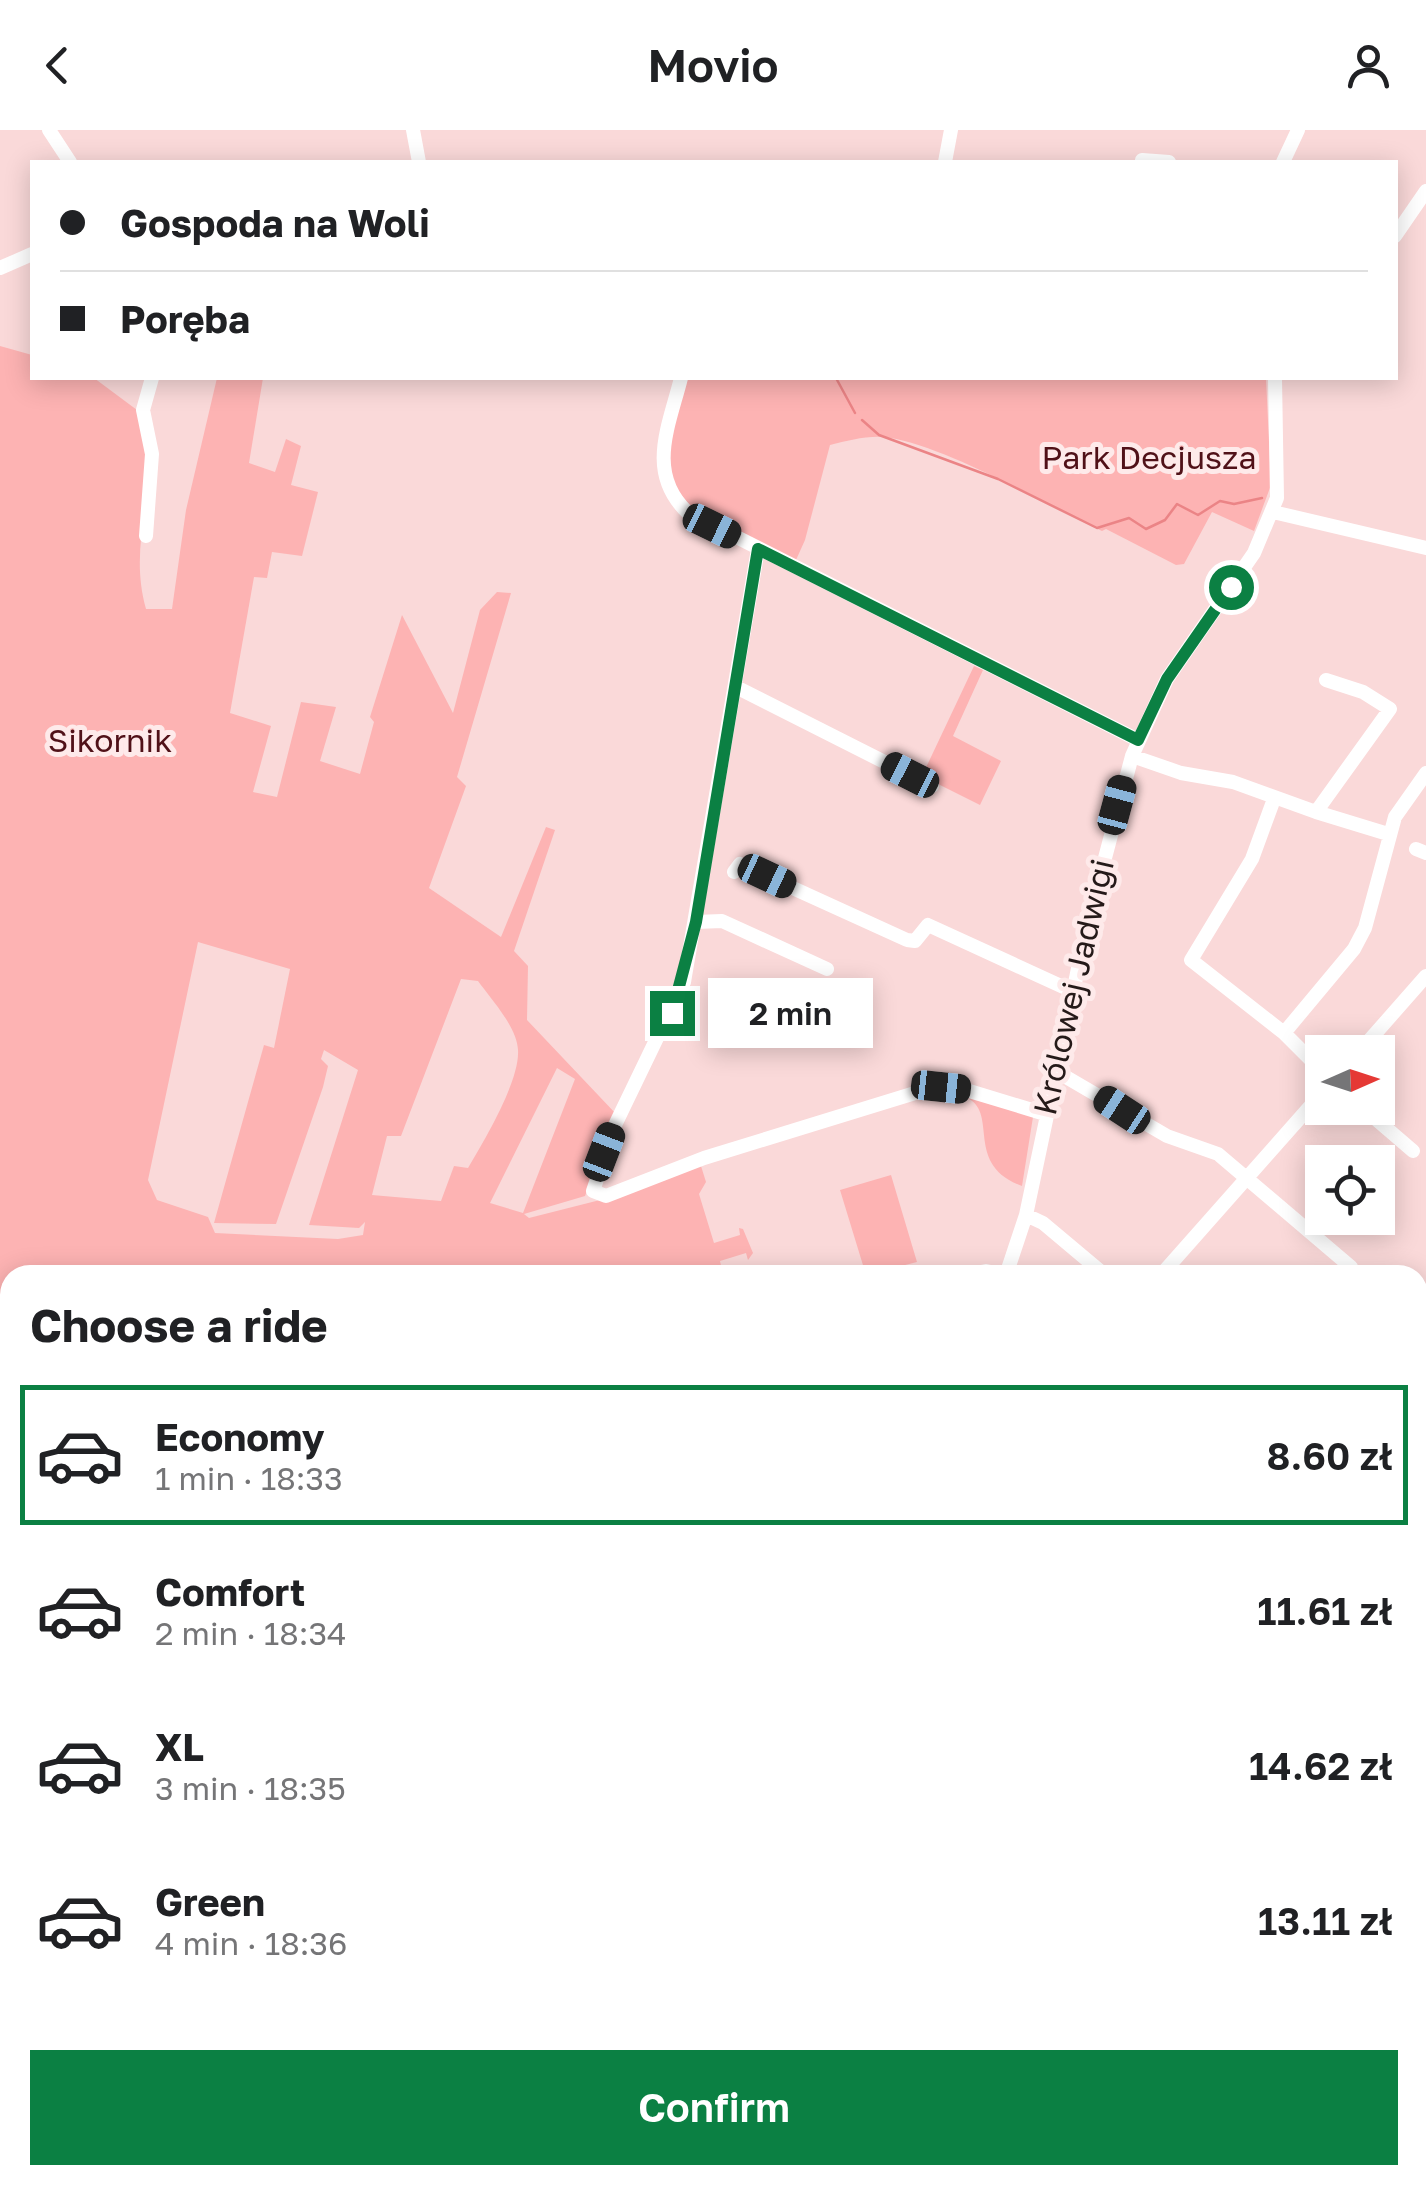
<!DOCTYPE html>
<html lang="en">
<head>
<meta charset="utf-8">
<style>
  :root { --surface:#fff; --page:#f6f6f6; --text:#202124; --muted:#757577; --line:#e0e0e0; --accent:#0b8043 }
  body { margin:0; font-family:"Golos Text",sans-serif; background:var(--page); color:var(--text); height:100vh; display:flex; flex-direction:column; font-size:38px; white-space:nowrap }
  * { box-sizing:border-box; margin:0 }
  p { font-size:32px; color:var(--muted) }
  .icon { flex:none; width:55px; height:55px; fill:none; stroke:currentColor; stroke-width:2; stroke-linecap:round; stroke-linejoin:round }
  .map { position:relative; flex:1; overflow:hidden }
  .sheet { position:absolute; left:0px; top:1135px; width:1428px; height:920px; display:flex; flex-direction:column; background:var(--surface); border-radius:30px 30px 0 0; box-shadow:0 5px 25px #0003 }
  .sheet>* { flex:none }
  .guide { position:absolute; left:30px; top:30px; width:1368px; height:220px; border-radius:0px; box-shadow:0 5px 25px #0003; display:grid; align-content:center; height:220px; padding:0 30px; background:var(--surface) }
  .needle { width:65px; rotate:87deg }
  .fabs { position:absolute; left:1305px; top:905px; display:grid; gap:20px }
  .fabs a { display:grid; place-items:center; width:90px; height:90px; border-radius:0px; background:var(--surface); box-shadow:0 5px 25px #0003; font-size:50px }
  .end { position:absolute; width:45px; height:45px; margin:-22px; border:12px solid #0b8043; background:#fff; box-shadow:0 0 0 5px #fff }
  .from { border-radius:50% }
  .bubble { position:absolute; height:70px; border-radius:0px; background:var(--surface); box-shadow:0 5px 25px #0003; font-size:32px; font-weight:600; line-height:70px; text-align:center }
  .car { position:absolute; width:30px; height:60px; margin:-30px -15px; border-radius:12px; box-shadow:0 0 8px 2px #0007; background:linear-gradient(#222 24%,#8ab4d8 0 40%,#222 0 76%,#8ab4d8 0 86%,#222 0) }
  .guide b { display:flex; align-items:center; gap:35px; height:95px; font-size:38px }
  .guide b+b { border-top:2px solid var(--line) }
  .guide i { width:25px; height:25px; background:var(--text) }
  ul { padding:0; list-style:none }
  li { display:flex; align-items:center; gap:30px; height:140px; margin:0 20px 15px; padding:0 10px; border:5px solid transparent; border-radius:0px }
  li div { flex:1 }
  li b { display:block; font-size:38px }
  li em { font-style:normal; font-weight:600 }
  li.selected { border-color:var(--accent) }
  li>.icon { width:90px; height:90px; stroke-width:1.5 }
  h2 { padding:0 30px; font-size:45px; line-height:120px }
  .cta { display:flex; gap:20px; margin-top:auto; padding:20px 30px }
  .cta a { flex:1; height:115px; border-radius:0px; background:var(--accent); color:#fff; font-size:40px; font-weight:600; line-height:115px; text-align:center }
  header { display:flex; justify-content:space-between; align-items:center; height:130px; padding:0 30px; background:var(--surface); font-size:45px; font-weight:600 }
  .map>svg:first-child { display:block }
  .green { fill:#fdb3b3; fill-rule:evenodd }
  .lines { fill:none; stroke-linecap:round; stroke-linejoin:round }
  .stream { stroke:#eb8486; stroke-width:2.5 }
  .minor { stroke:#fff; stroke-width:14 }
  .route { stroke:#0b8043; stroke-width:12 }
  .labels { text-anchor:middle; stroke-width:10; stroke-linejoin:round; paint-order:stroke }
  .park-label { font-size:32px; fill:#501118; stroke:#feeaea }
  .street-label { font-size:32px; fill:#251a19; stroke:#feeaea }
</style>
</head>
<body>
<header><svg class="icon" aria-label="back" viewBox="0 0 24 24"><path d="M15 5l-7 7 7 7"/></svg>Movio<svg class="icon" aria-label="person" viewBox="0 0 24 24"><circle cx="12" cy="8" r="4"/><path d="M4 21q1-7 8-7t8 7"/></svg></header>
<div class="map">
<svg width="1426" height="2055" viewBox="0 0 1426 2055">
  <rect width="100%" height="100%" fill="#fad9d9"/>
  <path class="green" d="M0 216 32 225V248H94L137 280C141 297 148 316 148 333 148 386 131 425 146 479H172L186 380 217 248H263L249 333 275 342 286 309 301 316 291 355 318 362 302 426 272 422 267 448 254 447 230 583 271 596 253 662 277 667 301 572 336 577 320 631 360 644 374 592 370 587 402 485 453 583 480 480 497 462 511 463 457 647 466 656 429 758 501 807 546 697 555 700 514 821 528 836 527 890 617 985 585 1066 524 1084 529 1088 600 1070 701 1036 706 1052 699 1064 714 1113 740 1105 739 1098 743 1099 753 1123 748 1130 746 1123 720 1131 723 1145H10V2045H306L305 2055H0ZM198 812 290 839 274 918 264 915 214 1093 276 1094 323 957 328 936 321 929 324 920 358 940 309 1095 359 1098 365 1092 363 1105 338 1109 215 1103 208 1087 157 1070 148 1050ZM461 849 478 851C491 869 517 897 518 920 520 951 484 1011 468 1038L454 1036 441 1071 372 1065 387 1006H401ZM557 938 575 949 523 1083 490 1073Z
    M687 248H1266L1271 355 1254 401 1212 382 1184 434 1176 435 1106 399 1102 401C1049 375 938 312 883 307 865 306 847 311 830 315L805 410 796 430C755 410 678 390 669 338 664 310 680 275 687 248Z
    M974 536 983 540 953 606 1001 631 980 675 922 646Z
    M936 961 971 962 1033 987 1022 1056C962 1034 1001 981 965 967L953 971 949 964 935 968Z
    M891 1045 917 1132 866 1145 840 1060Z
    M1426 1698V1873L1418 1891V1723Z"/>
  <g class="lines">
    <path class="stream" d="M836 248 855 283
      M862 290 879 305 998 349 1097 398 1129 388 1146 399 1165 390 1177 374 1198 385 1220 371 1234 374 1262 368"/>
    <path class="minor" d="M49 0 70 32
      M413 0 419 32
      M1142 30 1169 32
      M945 32 951 0
      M1283 32 1298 0
      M1395 106 1426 61
      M0 138 32 124
      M681 248C669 296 646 342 687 382L1138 610
      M1273 382 1426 418
      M146 406 152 324 143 280 152 248
      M758 419 684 852 616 993 593 1061 606 1066 704 1028 928 959 966 960 1045 984
      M736 557 932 656
      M1132 626 1181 643 1233 652 1316 682 1390 579 1363 562 1326 550
      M1274 669 1252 729 1191 830 1284 903 1322 941
      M1316 682 1388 704
      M1416 719 1426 723
      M734 742 740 734 907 810 915 811 928 795 1072 861
      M696 792 722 791 827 839
      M1284 903 1354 819 1365 798 1395 687 1426 643
      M1359 922 1426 846
      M1054 940 1167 1006 1218 1024 1351 1137
      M1363 978 1413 1021
      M1026 1085 1043 1093 1105 1145
      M966 1145 986 1141 1005 1145
      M1006 1145 1026 1085 1087 796 1132 626 1167 549 1254 423 1277 368 1275 248
      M1161 1145 1322 963
      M1418 1372 1426 1368
      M1418 1533 1426 1539
      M1418 1655 1426 1658
      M1418 1710 1426 1684
      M1418 1922 1426 1906
      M493 2045 494 2055
      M877 2049 878 2055
      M521 2055 527 2045
      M678 2055 681 2045
      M1016 2055 1022 2045
      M1216 2055 1227 2045
      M1335 2055 1341 2045"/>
  </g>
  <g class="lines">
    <path class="route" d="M672 883 696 792 758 419 1138 610 1167 549 1231 457"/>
  </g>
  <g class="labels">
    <g class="park-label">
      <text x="1149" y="339">Park Decjusza</text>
      <text x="110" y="622">Sikornik</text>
    </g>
    <g class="street-label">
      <text transform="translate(1074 857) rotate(-77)" y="11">Królowej Jadwigi</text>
    </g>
  </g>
</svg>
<div class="fabs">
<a><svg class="needle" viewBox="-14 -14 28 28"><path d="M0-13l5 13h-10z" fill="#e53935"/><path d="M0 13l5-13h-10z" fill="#757577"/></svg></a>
<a><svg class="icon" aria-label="locate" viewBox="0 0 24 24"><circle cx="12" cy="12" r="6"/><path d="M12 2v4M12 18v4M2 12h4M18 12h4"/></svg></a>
</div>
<i class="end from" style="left:1231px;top:457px"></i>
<i class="end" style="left:672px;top:883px"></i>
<div class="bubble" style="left:708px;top:848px;width:165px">2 min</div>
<i class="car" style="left:712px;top:396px;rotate:116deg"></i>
<i class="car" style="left:910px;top:645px;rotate:297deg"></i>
<i class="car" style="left:1117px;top:675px;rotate:15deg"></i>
<i class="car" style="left:767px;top:746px;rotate:115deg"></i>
<i class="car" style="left:941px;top:957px;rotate:96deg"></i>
<i class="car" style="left:1122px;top:980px;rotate:303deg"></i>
<i class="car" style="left:604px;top:1022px;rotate:21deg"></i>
<div class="guide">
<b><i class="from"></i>Gospoda na Woli</b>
<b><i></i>Poręba</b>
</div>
<section class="sheet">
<h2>Choose a ride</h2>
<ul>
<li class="selected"><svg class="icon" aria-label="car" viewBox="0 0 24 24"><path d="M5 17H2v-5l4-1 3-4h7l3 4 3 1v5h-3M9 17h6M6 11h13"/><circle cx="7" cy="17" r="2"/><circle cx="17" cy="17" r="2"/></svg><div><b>Economy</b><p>1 min · 18:33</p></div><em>8.60 zł</em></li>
<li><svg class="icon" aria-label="car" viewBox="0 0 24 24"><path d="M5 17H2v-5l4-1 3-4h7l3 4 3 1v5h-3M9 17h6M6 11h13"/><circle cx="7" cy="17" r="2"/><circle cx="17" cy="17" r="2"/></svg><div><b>Comfort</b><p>2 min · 18:34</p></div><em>11.61 zł</em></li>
<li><svg class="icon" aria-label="car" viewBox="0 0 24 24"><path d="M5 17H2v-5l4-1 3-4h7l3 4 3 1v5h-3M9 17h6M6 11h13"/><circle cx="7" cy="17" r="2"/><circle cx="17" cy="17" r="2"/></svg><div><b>XL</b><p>3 min · 18:35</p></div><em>14.62 zł</em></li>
<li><svg class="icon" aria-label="car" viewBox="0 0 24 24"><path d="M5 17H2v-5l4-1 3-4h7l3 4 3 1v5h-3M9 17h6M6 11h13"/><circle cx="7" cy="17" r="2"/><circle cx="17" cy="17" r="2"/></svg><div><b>Green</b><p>4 min · 18:36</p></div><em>13.11 zł</em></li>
</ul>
<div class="cta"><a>Confirm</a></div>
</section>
</div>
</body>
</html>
